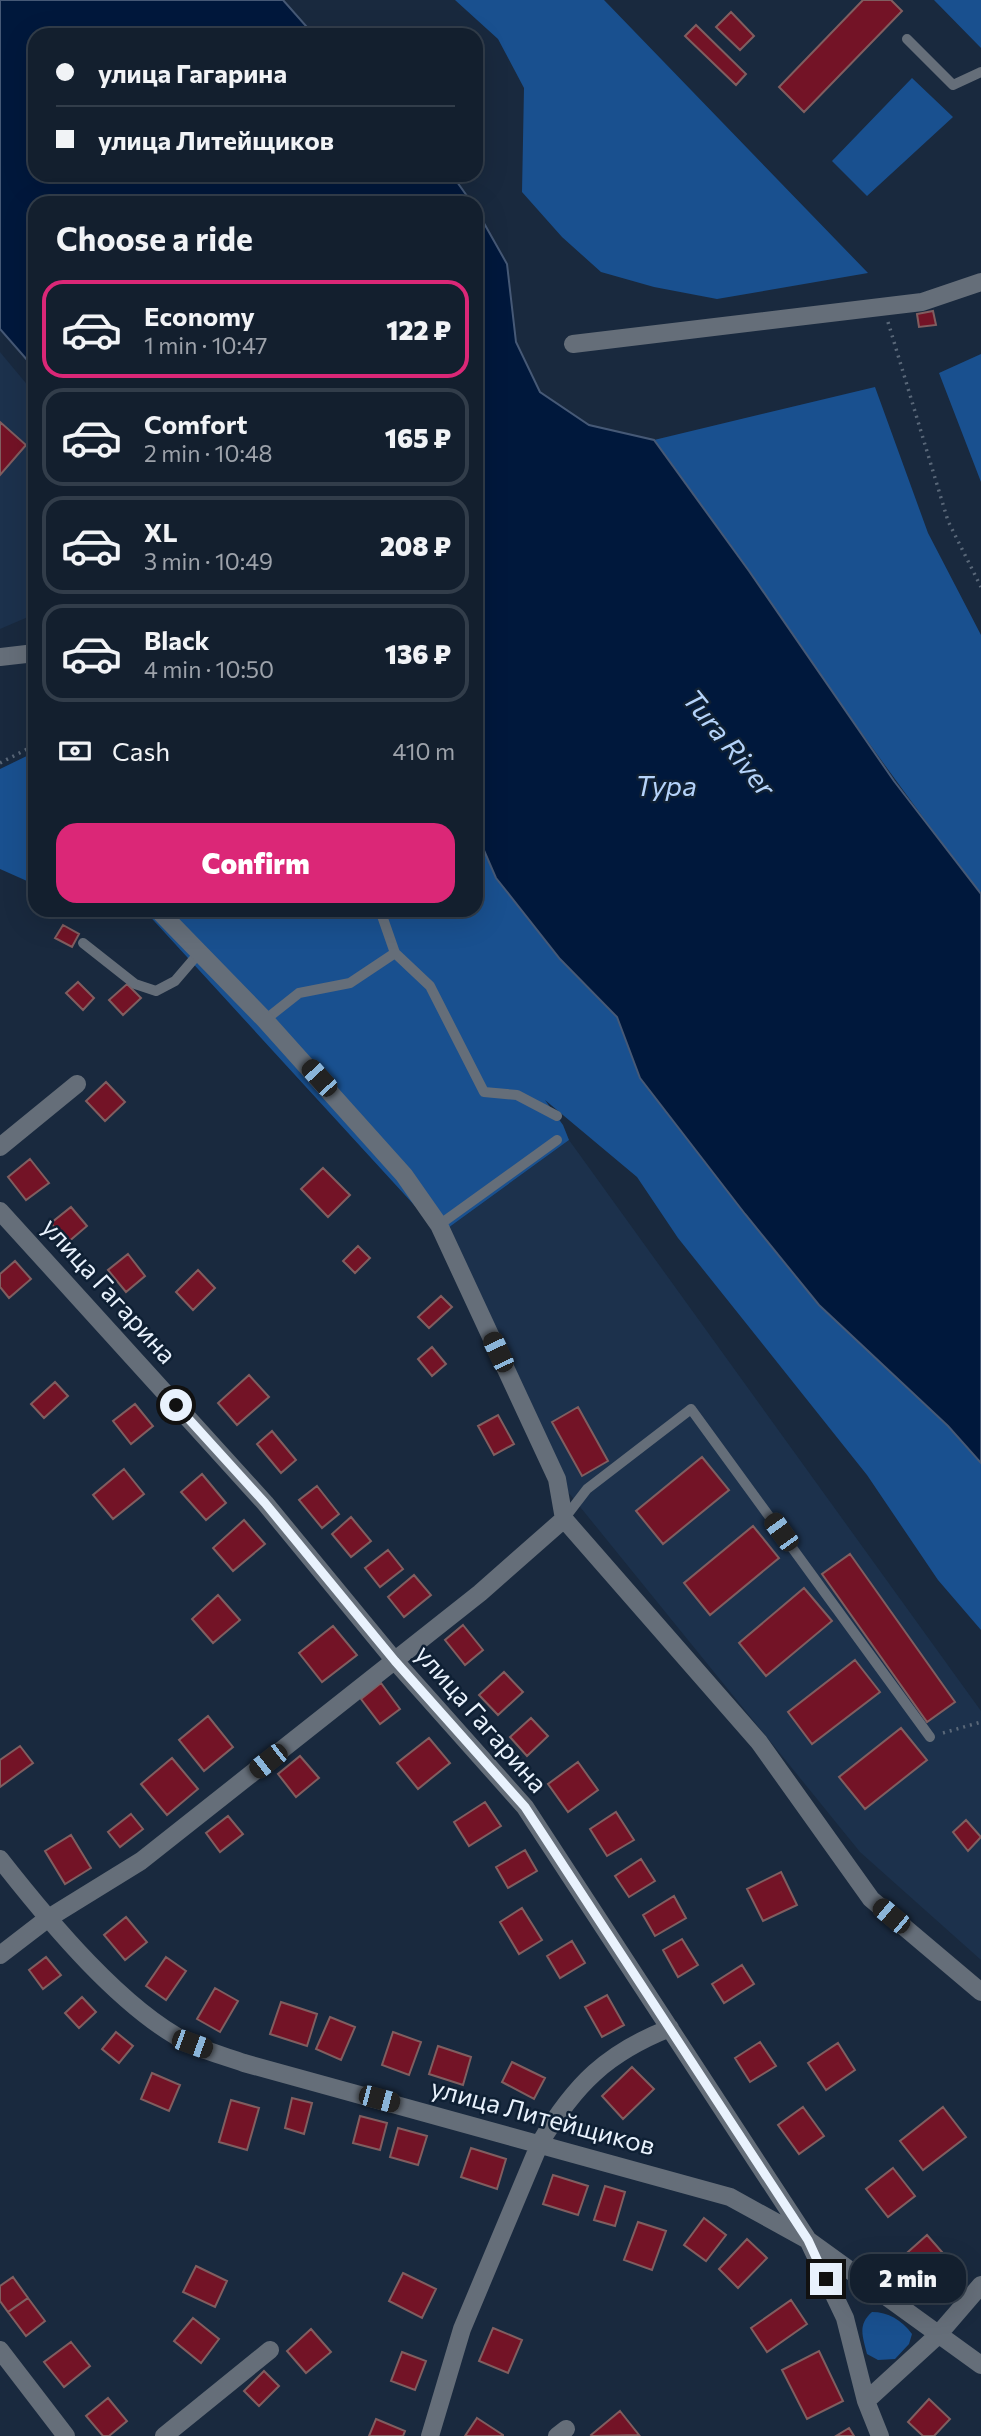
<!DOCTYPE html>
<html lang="en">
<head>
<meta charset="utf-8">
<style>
  :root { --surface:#131f2e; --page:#1c2736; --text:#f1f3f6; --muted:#9da2aa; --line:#323d4a; --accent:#db2777 }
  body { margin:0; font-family:Commissioner,sans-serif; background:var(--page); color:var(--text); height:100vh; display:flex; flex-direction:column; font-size:26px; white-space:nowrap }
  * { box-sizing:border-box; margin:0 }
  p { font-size:23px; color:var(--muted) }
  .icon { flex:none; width:38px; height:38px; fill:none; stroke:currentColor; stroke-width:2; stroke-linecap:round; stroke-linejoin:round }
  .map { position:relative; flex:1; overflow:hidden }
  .side { position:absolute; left:28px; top:196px; width:455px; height:721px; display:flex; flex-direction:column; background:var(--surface); border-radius:21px; box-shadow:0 7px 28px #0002,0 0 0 2px var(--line) }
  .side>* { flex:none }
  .guide { position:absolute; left:28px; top:28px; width:455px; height:154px; border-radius:21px; box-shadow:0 7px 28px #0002,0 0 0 2px var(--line); display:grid; align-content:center; height:154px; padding:0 28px; background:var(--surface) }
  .end { position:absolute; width:32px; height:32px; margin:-16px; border:9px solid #e9f2fd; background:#111; box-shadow:0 0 0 4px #111 }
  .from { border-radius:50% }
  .bubble { position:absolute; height:49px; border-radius:21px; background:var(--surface); box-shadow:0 7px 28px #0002,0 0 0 2px var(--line); font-size:23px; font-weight:800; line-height:49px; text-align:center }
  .car { position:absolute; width:21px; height:42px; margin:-21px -10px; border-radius:9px; box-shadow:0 0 5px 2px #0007; background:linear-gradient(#222 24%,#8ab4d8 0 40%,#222 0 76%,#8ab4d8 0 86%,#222 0) }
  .guide b { display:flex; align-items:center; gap:24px; height:66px; font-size:26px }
  .guide b+b { border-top:2px solid var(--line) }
  .guide i { width:18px; height:18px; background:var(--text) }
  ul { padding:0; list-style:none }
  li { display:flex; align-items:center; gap:21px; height:98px; margin:0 14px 10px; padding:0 14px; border:4px solid var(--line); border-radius:21px }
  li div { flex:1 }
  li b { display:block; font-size:26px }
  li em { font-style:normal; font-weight:800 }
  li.on { border-color:var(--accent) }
  li>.icon { width:63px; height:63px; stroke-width:1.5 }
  h2 { padding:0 28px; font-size:32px; line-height:84px }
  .pay { display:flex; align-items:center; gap:18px; height:77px; padding:0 28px; font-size:26px }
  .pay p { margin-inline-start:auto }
  .primary-button { display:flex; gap:14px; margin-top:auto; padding:14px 28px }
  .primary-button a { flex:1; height:80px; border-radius:21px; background:var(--accent); color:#fff; font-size:28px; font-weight:800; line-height:80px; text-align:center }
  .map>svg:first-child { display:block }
  .built { fill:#1c314c }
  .green { fill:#19508f }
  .water { fill:#00183c; stroke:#465976; stroke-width:2 }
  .building { fill:#731326; stroke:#805e60; stroke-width:2 }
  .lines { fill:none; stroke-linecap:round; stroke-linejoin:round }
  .path { stroke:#596778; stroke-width:3.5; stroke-dasharray:2 5; stroke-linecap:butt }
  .service { stroke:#656e79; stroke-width:10 }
  .minor { stroke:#656e79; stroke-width:18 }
  .route { stroke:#e9f2fd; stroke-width:9 }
  .labels { text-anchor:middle; stroke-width:5; stroke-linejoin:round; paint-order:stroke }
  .street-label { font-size:26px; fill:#e9f2fd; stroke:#0f2034 }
  .water-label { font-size:28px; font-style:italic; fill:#b5d3fa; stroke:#0f2034 }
</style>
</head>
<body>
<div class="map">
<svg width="981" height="2436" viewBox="0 0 981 2436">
  <rect width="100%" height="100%" fill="#19293e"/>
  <path class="built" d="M0 352 35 394V614L0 629Z
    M569 1140 981 1711V1960L860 1852 568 1492 448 1228Z"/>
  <path class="green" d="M455 0H604L868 273 717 299 654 287 601 272 562 237 522 192 524 88 498 39Z
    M934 0H981V48Z
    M912 78 953 117 867 196 832 161Z
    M981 354V482L939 373Z
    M875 387 928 533 981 635V894C867 747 764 591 654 440Z
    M35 752V876L27 881 0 869V769Z
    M476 832 496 878 560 959 617 1017 640 1078 981 1463V1630L938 1580 867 1475 678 1238 637 1177 545 1100 563 1125 569 1140 448 1228 415 1206 144 910H476Z
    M872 2312C888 2312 902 2320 912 2334L909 2344 895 2359 878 2360 867 2354C863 2337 857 2325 872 2312Z"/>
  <path class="water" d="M0 0H283L314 35H35V175H452L472 203H35V369L0 329Z
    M476 209 507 264 516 342 540 392 589 425 654 440 749 571 894 781 981 894V1463L948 1426 819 1305 745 1214 640 1078 617 1017 560 959 496 878 476 832Z"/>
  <path class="building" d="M863 0H891L902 11 804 112 779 87Z
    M731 12 754 36 740 50 716 27Z
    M696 25 746 74 736 85 685 36Z
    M933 311 936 325 919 327 917 314Z
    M0 422 26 445 0 475Z
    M63 925 79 934 72 947 55 938Z
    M78 982 94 998 83 1010 66 993Z
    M127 984 141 998 123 1015 109 1000Z
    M106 1082 125 1102 105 1121 86 1101Z
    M30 1159 49 1183 26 1200 8 1177Z
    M323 1168 350 1195 328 1217 301 1189Z
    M71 1207 87 1226 67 1243 51 1223Z
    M358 1246 370 1258 355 1273 343 1261Z
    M128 1254 145 1276 126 1292 108 1270Z
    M15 1261 31 1279 9 1298 0 1287V1274Z
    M198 1270 215 1288 193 1310 176 1292Z
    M441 1296 452 1307 429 1328 418 1317Z
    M432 1347 446 1364 432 1376 418 1359Z
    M249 1375 269 1397 237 1425 218 1403Z
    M55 1382 68 1396 44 1418 31 1404Z
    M135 1404 153 1426 131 1444 113 1421Z
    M578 1407 608 1461 582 1476 552 1422Z
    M498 1415 514 1444 494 1455 478 1426Z
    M272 1431 296 1460 281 1473 257 1444Z
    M702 1457 729 1490 663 1544 636 1511Z
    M124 1469 144 1494 113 1519 93 1495Z
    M202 1474 226 1503 206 1520 181 1492Z
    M317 1486 339 1514 322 1528 299 1500Z
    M351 1517 371 1541 351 1557 332 1534Z
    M244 1520 265 1544 233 1571 213 1548Z
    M753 1526 779 1558 710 1615 684 1583Z
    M388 1550 403 1569 380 1587 365 1568Z
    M850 1554 955 1702 927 1722 822 1574Z
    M414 1575 431 1595 404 1617 388 1597Z
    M804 1588 832 1621 766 1676 739 1643Z
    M218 1595 240 1620 213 1643 192 1619Z
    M463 1625 483 1650 465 1665 445 1640Z
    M333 1626 357 1655 322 1682 299 1653Z
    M855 1660 880 1692 812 1744 788 1712Z
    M504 1672 523 1692 498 1715 479 1695Z
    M381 1683 400 1709 380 1724 361 1699Z
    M208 1716 233 1747 204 1771 179 1740Z
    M531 1718 548 1736 527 1756 510 1737Z
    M901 1728 927 1760 865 1809 839 1777Z
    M429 1738 450 1763 418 1789 397 1763Z
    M20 1746 33 1763 0 1787V1760Z
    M300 1756 319 1778 296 1797 278 1774Z
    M172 1758 198 1789 167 1815 141 1784Z
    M578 1762 598 1790 568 1812 548 1784Z
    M485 1802 501 1826 469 1846 454 1822Z
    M616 1812 634 1840 607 1856 590 1829Z
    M131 1814 143 1829 120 1847 108 1832Z
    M228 1816 243 1834 220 1852 206 1833Z
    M966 1820 981 1837 968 1851 953 1832Z
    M71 1835 91 1868 65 1884 45 1851Z
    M525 1850 537 1871 508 1888 496 1867Z
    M641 1859 655 1881 629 1897 615 1876Z
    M781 1872 797 1905 763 1921 747 1889Z
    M674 1896 686 1918 655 1936 643 1915Z
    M522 1908 542 1940 519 1954 500 1922Z
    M126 1917 147 1942 125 1960 104 1935Z
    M682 1939 698 1965 678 1977 663 1950Z
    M572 1941 585 1963 560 1978 547 1956Z
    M46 1957 61 1975 43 1989 29 1970Z
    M166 1957 186 1971 166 2000 146 1986Z
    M742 1965 754 1984 724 2003 712 1984Z
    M215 1988 238 2001 220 2032 197 2019Z
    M607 1995 624 2025 602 2037 585 2007Z
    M82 1997 96 2012 79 2028 65 2013Z
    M281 2002 317 2014 307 2046 270 2034Z
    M330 2017 355 2027 341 2060 316 2049Z
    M116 2032 133 2046 119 2063 102 2049Z
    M393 2032 421 2042 409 2075 382 2065Z
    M760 2042 776 2066 750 2082 735 2058Z
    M838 2043 855 2070 826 2090 808 2063Z
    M438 2046 471 2057 463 2085 429 2074Z
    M512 2062 545 2078 534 2099 502 2082Z
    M632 2067 654 2089 623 2119 602 2096Z
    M152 2073 180 2085 169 2111 141 2099Z
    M292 2098 312 2103 304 2134 285 2128Z
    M231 2100 259 2108 247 2150 219 2142Z
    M803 2107 824 2136 799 2154 778 2125Z
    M943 2107 966 2137 923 2170 900 2141Z
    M360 2116 387 2123 380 2150 353 2143Z
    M398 2128 427 2136 418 2165 390 2157Z
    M471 2148 506 2159 497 2189 461 2177Z
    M893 2168 915 2196 888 2217 866 2189Z
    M553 2175 588 2186 578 2215 543 2204Z
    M605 2186 625 2192 615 2226 594 2220Z
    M704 2218 726 2235 706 2261 684 2245Z
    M638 2222 666 2231 652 2270 624 2260Z
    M927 2235 956 2268 929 2291 900 2259Z
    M747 2239 767 2258 738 2288 719 2269Z
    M196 2266 227 2281 215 2307 183 2292Z
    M403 2273 436 2289 422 2318 389 2301Z
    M13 2277 28 2298 8 2312 0 2301V2286Z
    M28 2298 45 2321 26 2336 8 2312Z
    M791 2300 807 2324 767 2352 751 2328Z
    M193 2318 219 2339 201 2363 174 2341Z
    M493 2328 522 2340 508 2373 479 2361Z
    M311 2329 331 2352 306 2373 287 2351Z
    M71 2342 90 2366 64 2387 44 2362Z
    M819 2351 843 2401 807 2419 782 2370Z
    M402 2352 426 2361 415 2390 391 2381Z
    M264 2371 279 2386 259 2406 244 2391Z
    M108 2398 127 2421 109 2436H103L86 2416Z
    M929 2399 950 2419 934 2436H923L908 2422Z
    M620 2411 639 2435 592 2436 591 2435Z
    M477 2418 503 2435V2436H465Z
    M376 2419 405 2431 403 2436H369Z
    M849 2428 854 2436H836Z"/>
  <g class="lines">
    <path class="path" d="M888 322 948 521 981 587
      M0 763 35 745
      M943 1733 981 1722"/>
    <path class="service" d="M907 39 953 85 981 72
      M83 943 135 984 156 991 175 981 199 953
      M395 953 430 986 484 1092 517 1095 557 1116
      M265 1020 299 993 350 983 395 953 380 910
      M439 1225 557 1140
      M564 1519 587 1489 691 1409 930 1737"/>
    <path class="minor" d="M573 344 922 302 981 282
      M0 657 35 653
      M158 910 265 1020 404 1175 439 1225 557 1479 564 1519 759 1742 871 1899 981 1992
      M0 1147 77 1084
      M0 1211 265 1503 395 1661 525 1807 808 2240 981 2365
      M0 1859C47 1919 124 2013 193 2045 209 2052 227 2057 244 2063L730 2197 808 2240 845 2318 866 2401 880 2436
      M0 1955 47 1919 141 1861 480 1593 564 1519
      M0 2350 66 2436
      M866 2401 937 2336 981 2285
      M164 2436 270 2350
      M430 2436 462 2329 540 2143C575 2084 607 2053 670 2028
      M557 2436 566 2429"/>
  </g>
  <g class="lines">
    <path class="route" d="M176 1405 265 1503 395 1661 525 1807 808 2240 826 2279"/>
  </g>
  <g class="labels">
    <g class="street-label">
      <text transform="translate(109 1291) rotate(48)" y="9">улица Гагарина</text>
      <text transform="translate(481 1719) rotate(49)" y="9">улица Гагарина</text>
      <text transform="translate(543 2117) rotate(15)" y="9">улица Литейщиков</text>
    </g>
    <g class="water-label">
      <text transform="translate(729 743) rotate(51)" y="10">Tura River</text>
      <text x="666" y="796">Тура</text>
    </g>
  </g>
</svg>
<i class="end from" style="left:176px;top:1405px"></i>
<i class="end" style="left:826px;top:2279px"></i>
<div class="bubble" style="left:850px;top:2254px;width:116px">2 min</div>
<i class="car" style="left:319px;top:1078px;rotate:318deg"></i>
<i class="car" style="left:498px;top:1352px;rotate:335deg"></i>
<i class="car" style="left:781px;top:1532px;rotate:324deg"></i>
<i class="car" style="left:268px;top:1761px;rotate:232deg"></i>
<i class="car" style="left:891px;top:1916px;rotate:310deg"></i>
<i class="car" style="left:192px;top:2044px;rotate:110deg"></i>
<i class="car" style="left:379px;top:2099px;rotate:105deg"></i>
<div class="guide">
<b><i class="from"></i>улица Гагарина</b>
<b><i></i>улица Литейщиков</b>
</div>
<section class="side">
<h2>Choose a ride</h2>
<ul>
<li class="on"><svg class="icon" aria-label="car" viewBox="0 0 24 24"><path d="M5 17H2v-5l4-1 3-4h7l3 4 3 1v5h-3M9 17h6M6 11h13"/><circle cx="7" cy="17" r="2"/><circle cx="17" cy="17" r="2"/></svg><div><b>Economy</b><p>1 min · 10:47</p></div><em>122 ₽</em></li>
<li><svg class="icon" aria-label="car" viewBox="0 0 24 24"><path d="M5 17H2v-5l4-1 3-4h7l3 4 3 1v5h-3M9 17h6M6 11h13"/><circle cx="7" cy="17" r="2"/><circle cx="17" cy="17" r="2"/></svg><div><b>Comfort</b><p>2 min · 10:48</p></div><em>165 ₽</em></li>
<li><svg class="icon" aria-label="car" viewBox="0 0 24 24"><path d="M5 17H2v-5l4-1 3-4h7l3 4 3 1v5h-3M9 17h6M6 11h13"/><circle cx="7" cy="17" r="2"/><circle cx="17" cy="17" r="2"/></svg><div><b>XL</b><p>3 min · 10:49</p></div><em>208 ₽</em></li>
<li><svg class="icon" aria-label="car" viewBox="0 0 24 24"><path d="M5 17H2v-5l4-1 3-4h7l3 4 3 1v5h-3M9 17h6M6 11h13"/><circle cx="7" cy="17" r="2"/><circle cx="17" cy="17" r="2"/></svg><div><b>Black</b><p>4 min · 10:50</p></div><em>136 ₽</em></li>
</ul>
<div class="pay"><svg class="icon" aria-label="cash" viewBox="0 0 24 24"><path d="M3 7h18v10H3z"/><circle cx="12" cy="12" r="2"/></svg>Cash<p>410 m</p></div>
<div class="primary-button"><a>Confirm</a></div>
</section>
</div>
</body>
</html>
